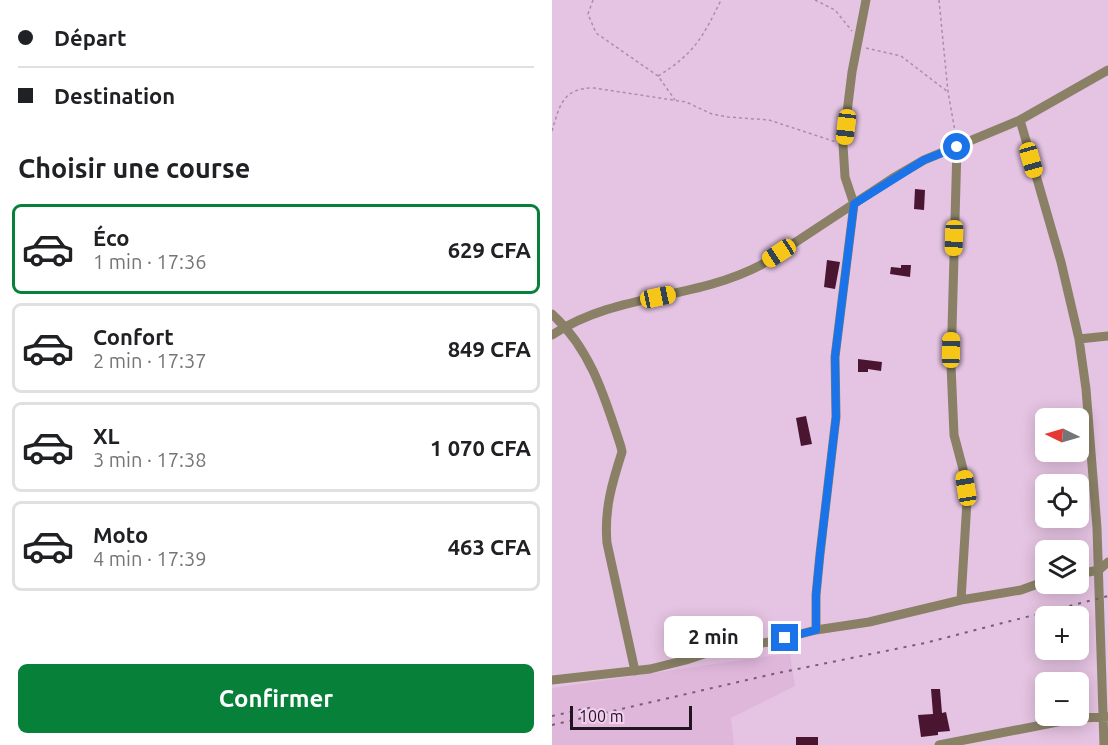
<!DOCTYPE html>
<html lang="fr">
<head>
<meta charset="utf-8">
<style>
  :root { --surface:#fff; --page:#f2f2f2; --text:#202124; --muted:#757577; --line:#e0e0e0; --accent:#078039 }
  body { margin:0; font-family:Ubuntu,sans-serif; background:var(--page); color:var(--text); height:100vh; display:flex; flex-direction:column; font-size:22px; white-space:nowrap }
  * { box-sizing:border-box; margin:0 }
  p { font-size:20px; color:var(--muted) }
  .icon { flex:none; width:33px; height:33px; fill:none; stroke:currentColor; stroke-width:2; stroke-linecap:round; stroke-linejoin:round }
  .map { position:relative; flex:1; overflow:hidden }
  .side { display:flex; flex-direction:column; background:var(--surface); width:552px }
  .side>* { flex:none }
  .hud { display:grid; align-content:center; height:132px; padding:0 18px; background:var(--surface) }
  .needle { width:39px; rotate:275deg }
  .tools { position:absolute; left:483px; top:408px; display:grid; gap:12px }
  .tools a { display:grid; place-items:center; width:54px; height:54px; border-radius:9px; background:var(--surface); box-shadow:0 3px 15px #0003; font-size:30px }
  .scale { position:absolute; left:18px; bottom:15px; width:122px; box-sizing:border-box; padding-left:6px; border:3px solid #211520; border-top:0; font-size:16px; line-height:21px; white-space:nowrap; color:#211520; -webkit-text-stroke:4px #f3d0ef; paint-order:stroke }
  .end { position:absolute; width:27px; height:27px; margin:-14px; border:8px solid #1a73e8; background:#fff; box-shadow:0 0 0 3px #fff }
  .from { border-radius:50% }
  .bubble { position:absolute; height:42px; border-radius:9px; background:var(--surface); box-shadow:0 3px 15px #0003; font-size:20px; font-weight:600; line-height:42px; text-align:center }
  .car { position:absolute; width:18px; height:36px; margin:-18px -9px; border-radius:8px; box-shadow:0 0 4px 2px #0007; background:linear-gradient(#f5c518 24%,#345 0 40%,#f5c518 0 76%,#345 0 86%,#f5c518 0) }
  .hud b { display:flex; align-items:center; gap:21px; height:57px; font-size:22px }
  .hud b+b { border-top:2px solid var(--line) }
  .hud i { width:15px; height:15px; background:var(--text) }
  ul { padding:0; list-style:none }
  li { display:flex; align-items:center; gap:18px; height:90px; margin:0 12px 9px; padding:0 6px; border:3px solid var(--line); border-radius:9px }
  li div { flex:1 }
  li b { display:block; font-size:22px }
  li em { font-style:normal; font-weight:600 }
  li.selected { border-color:var(--accent) }
  li>.icon { width:54px; height:54px; stroke-width:1.5 }
  h2 { padding:0 18px; font-size:27px; line-height:72px }
  .cta { display:flex; gap:12px; margin-top:auto; padding:12px 18px }
  .cta a { flex:1; height:69px; border-radius:9px; background:var(--accent); color:#fff; font-size:24px; font-weight:600; line-height:69px; text-align:center }
  main { display:flex; flex:1; min-height:0 }
  .map>svg:first-child { display:block }
  .built { fill:#dfb7db }
  .building { fill:#491531 }
  .lines { fill:none; stroke-linecap:round; stroke-linejoin:round }
  .path { stroke:#aa8ea7; stroke-width:1.5; stroke-dasharray:3 3; stroke-linecap:butt }
  .minor { stroke:#898066; stroke-width:9 }
  .rail { stroke:#745f72; stroke-width:2; stroke-dasharray:3 6; stroke-linecap:butt }
  .route { stroke:#1a73e8; stroke-width:8 }
</style>
</head>
<body>
<main>
<section class="side">
<div class="hud">
<b><i class="from"></i>Départ</b>
<b><i></i>Destination</b>
</div>
<h2>Choisir une course</h2>
<ul>
<li class="selected"><svg class="icon" aria-label="car" viewBox="0 0 24 24"><path d="M5 17H2v-5l4-1 3-4h7l3 4 3 1v5h-3M9 17h6M6 11h13"/><circle cx="7" cy="17" r="2"/><circle cx="17" cy="17" r="2"/></svg><div><b>Éco</b><p>1 min · 17:36</p></div><em>629 CFA</em></li>
<li><svg class="icon" aria-label="car" viewBox="0 0 24 24"><path d="M5 17H2v-5l4-1 3-4h7l3 4 3 1v5h-3M9 17h6M6 11h13"/><circle cx="7" cy="17" r="2"/><circle cx="17" cy="17" r="2"/></svg><div><b>Confort</b><p>2 min · 17:37</p></div><em>849 CFA</em></li>
<li><svg class="icon" aria-label="car" viewBox="0 0 24 24"><path d="M5 17H2v-5l4-1 3-4h7l3 4 3 1v5h-3M9 17h6M6 11h13"/><circle cx="7" cy="17" r="2"/><circle cx="17" cy="17" r="2"/></svg><div><b>XL</b><p>3 min · 17:38</p></div><em>1 070 CFA</em></li>
<li><svg class="icon" aria-label="car" viewBox="0 0 24 24"><path d="M5 17H2v-5l4-1 3-4h7l3 4 3 1v5h-3M9 17h6M6 11h13"/><circle cx="7" cy="17" r="2"/><circle cx="17" cy="17" r="2"/></svg><div><b>Moto</b><p>4 min · 17:39</p></div><em>463 CFA</em></li>
</ul>
<div class="cta"><a>Confirmer</a></div>
</section>
<div class="map">
<svg width="556" height="745" viewBox="0 0 556 745">
  <rect width="100%" height="100%" fill="#e5c3e2"/>
  <path class="built" d="M238 653 243 686 179 718 182 745H0V688Z"/>
  <path class="building" d="M363 189 373 190 372 210 362 209Z
    M275 260 288 262 283 289 272 287Z
    M349 265H359L358 277 338 274 339 267 349 268Z
    M306 359 330 362 329 371 316 369V372H306Z
    M254 416 260 444 249 446 244 418Z
    M379 689H388L390 713 394 712 398 731 386 732V735L369 737 366 715 381 714Z
    M244 737H266V745H244Z"/>
  <g class="lines">
    <path class="path" d="M41 0 36 14 44 33 106 76 123 100
      M263 0 283 10 300 31
      M387 0 396 92 404 137
      M314 48 349 56 396 92
      M106 76C142 54 151 37 169 0
      M0 131C8 104 11 88 42 88L134 102 160 114 176 117 217 120 284 142"/>
    <path class="minor" d="M468 120 509 262 527 339 534 389 545 528 552 745
      M405 147 399 365 402 435 411 469 415 501 409 600
      M0 314C39 349 53 398 69 447L70 452C60 483 52 510 55 543L83 671
      M0 335C65 292 140 301 209 265L341 178 372 160 468 120 556 70
      M527 339 556 336
      M526 574 547 570 556 562
      M264 630V595L268 554 284 417 283 357 302 204 293 177 291 145 300 72 314 0
      M0 680 98 669 134 660 167 649 217 642 264 630 317 622 409 600 469 590 494 581
      M387 745 526 718 556 717"/>
    <path class="rail" d="M0 716 41 707
      M0 725 221 674 373 643 556 596"/>
  </g>
  <g class="lines">
    <path class="route" d="M233 638 264 630V595L268 554 284 417 283 357 302 204 372 160 405 147"/>
  </g>
</svg>
<div class="tools">
<a><svg class="needle" viewBox="-14 -14 28 28"><path d="M0-13l5 13h-10z" fill="#e53935"/><path d="M0 13l5-13h-10z" fill="#757577"/></svg></a>
<a><svg class="icon" aria-label="locate" viewBox="0 0 24 24"><circle cx="12" cy="12" r="6"/><path d="M12 2v4M12 18v4M2 12h4M18 12h4"/></svg></a>
<a><svg class="icon" aria-label="layers" viewBox="0 0 24 24"><path d="M12 4l9 5-9 5-9-5zM3 14l9 5 9-5"/></svg></a>
<a>+</a>
<a>−</a>
</div>
<div class="scale">100 m</div>
<i class="end from" style="left:405px;top:147px"></i>
<i class="end" style="left:233px;top:638px"></i>
<div class="bubble" style="left:112px;top:616px;width:99px">2 min</div>
<i class="car" style="left:294px;top:127px;rotate:187deg"></i>
<i class="car" style="left:479px;top:160px;rotate:164deg"></i>
<i class="car" style="left:402px;top:238px;rotate:182deg"></i>
<i class="car" style="left:227px;top:253px;rotate:237deg"></i>
<i class="car" style="left:106px;top:297px;rotate:78deg"></i>
<i class="car" style="left:399px;top:350px;rotate:1deg"></i>
<i class="car" style="left:414px;top:488px;rotate:351deg"></i>
</div>
</main>
</body>
</html>
